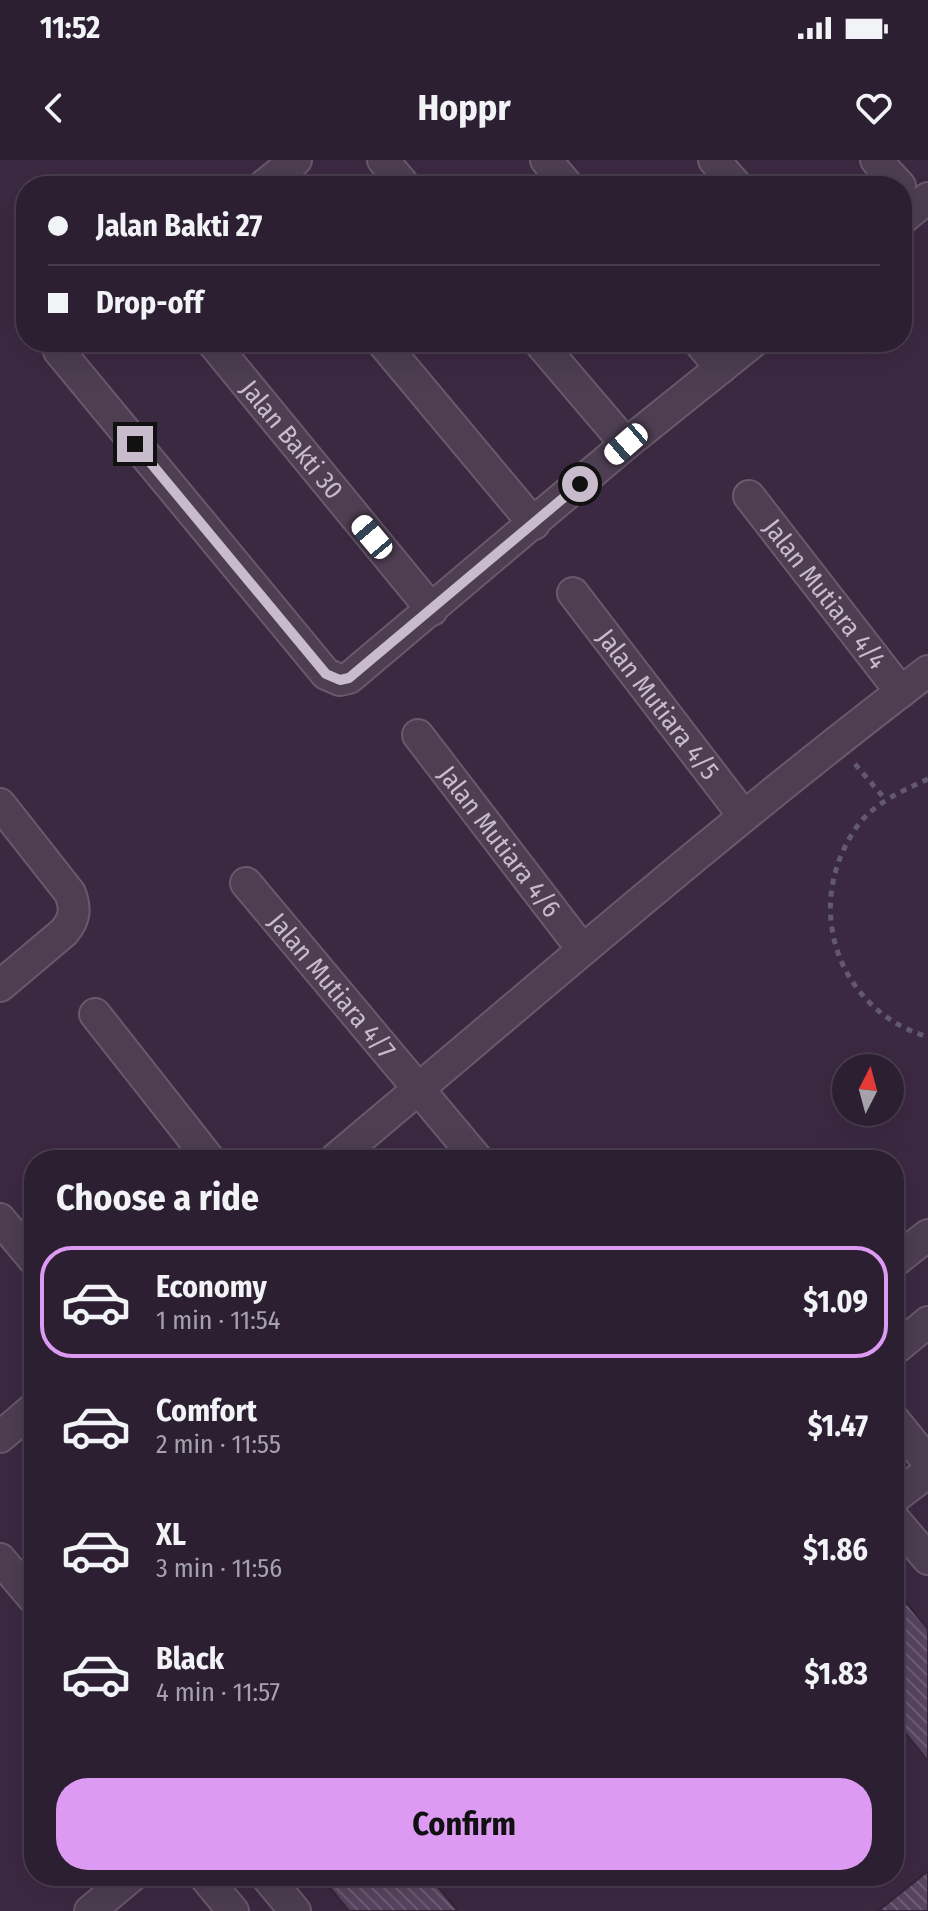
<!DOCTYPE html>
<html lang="en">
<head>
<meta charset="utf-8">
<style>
  :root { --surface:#2c1f32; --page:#34273a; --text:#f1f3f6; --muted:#a6a2ac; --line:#483d4d; --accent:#dd9af2 }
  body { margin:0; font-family:"Fira Sans Condensed",sans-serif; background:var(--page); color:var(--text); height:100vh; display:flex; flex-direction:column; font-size:30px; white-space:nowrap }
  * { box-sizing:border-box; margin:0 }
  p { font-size:26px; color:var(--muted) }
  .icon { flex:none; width:44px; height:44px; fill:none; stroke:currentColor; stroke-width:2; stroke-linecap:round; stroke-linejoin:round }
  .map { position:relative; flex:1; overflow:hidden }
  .drawer { position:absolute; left:24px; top:990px; width:880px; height:736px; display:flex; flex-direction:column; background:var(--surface); border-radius:32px; box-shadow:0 8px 32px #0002,0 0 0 2px var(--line) }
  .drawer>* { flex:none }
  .hud { position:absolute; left:16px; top:16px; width:896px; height:176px; border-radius:32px; box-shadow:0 8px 32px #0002,0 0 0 2px var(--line); display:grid; align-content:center; height:176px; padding:0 32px; background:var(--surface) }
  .needle { width:52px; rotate:6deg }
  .buttons { position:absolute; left:832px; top:894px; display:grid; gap:16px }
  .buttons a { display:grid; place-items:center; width:72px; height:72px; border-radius:50%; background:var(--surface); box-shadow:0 8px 32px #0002,0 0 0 2px var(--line); font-size:40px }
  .end { position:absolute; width:36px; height:36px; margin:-18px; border:10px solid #c8bbcc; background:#111; box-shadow:0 0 0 4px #111 }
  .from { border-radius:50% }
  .car { position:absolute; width:24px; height:48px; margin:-24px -12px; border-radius:10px; box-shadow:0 0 6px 2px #0007; background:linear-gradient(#fff 24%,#345 0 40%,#fff 0 76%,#345 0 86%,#fff 0) }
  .hud b { display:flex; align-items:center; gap:28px; height:76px; font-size:30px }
  .hud b+b { border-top:2px solid var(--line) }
  .hud i { width:20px; height:20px; background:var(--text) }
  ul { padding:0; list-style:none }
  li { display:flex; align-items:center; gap:24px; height:112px; margin:0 16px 12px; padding:0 16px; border:4px solid transparent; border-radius:32px }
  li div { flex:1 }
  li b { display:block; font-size:30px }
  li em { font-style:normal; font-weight:700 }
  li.current { border-color:var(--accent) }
  li>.icon { width:72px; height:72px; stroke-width:1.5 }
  h2 { padding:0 32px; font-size:36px; line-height:96px }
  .primary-button { display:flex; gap:16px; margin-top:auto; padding:16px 32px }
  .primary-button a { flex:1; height:92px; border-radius:32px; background:var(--accent); color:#111; font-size:32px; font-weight:700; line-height:92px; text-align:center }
  .status { display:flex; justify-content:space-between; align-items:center; height:56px; padding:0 40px; background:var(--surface); direction:ltr }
  .status svg { height:22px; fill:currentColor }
  header { display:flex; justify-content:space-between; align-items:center; height:104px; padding:0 32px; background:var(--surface); font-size:36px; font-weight:700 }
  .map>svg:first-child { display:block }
  .building { fill:url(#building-back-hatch); stroke:#342439; stroke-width:2 }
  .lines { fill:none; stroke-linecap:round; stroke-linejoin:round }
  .minor-casing { stroke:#68596c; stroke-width:34 }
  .path { stroke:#615a6f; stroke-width:5; stroke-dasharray:6 6; stroke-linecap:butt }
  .minor { stroke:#4d3e52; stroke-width:30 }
  .route { stroke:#c8bbcc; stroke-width:10 }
  .labels { text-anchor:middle; stroke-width:6; stroke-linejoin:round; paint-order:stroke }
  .street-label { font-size:26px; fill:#c8bbcc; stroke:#322237 }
</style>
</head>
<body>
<div class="status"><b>11:52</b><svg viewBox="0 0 49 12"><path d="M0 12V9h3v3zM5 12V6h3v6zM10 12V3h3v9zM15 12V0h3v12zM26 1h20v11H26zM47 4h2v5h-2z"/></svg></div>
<header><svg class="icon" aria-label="back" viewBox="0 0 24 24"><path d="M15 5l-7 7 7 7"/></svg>Hoppr<svg class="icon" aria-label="heart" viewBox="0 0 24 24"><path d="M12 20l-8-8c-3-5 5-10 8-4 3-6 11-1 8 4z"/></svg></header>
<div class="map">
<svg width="928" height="1751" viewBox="0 0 928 1751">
  <defs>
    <pattern id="building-back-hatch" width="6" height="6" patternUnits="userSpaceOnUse" patternTransform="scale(2)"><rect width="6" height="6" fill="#58445f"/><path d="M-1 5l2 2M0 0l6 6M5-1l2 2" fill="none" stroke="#6e5d75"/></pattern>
  </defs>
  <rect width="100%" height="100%" fill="#3b2942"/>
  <path class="building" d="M894 1428 928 1469V1601L894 1559Z
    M928 1711V1751H878Z
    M320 1716H429L458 1751H349Z"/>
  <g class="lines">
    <defs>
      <g id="minor">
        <path d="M383 0 405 26"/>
        <path d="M546 0 568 26"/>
        <path d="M714 0 737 26"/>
        <path d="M876 0 900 26"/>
        <path d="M263 26 296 0"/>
        <path d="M902 59 928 38"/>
        <path d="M57 182 59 191 326 514 340 520 349 518 626 284 753 182"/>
        <path id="s1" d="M212 182 432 450"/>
        <path d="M382 182 534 364"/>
        <path d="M539 182 626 284"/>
        <path d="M699 182 721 208"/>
        <path id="s2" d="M749 336 901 532"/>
        <path id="s3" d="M573 433 743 655"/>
        <path id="s4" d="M418 575 582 789"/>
        <path d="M0 644 70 733C76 749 75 759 64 772L0 826"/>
        <path id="s5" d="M246 723 478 1000"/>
        <path d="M95 854 210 1000"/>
        <path d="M334 1000C531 835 723 667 928 511"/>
        <path d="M0 1059 34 1100"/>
        <path d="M894 1102 928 1075"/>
        <path d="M894 1190 928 1162"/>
        <path d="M894 1260 928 1302"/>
        <path d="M0 1277 34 1248"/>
        <path d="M894 1338 928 1312"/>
        <path d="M894 1359 928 1399"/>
        <path d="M0 1399 34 1439"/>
        <path d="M204 1716 233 1751"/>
        <path d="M266 1716 295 1751"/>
        <path d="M90 1751 132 1716"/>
      </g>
    </defs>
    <use href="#minor" class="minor-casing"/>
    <path class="path" d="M855 604 885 639
      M928 619C900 632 871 644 854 671 803 749 838 850 928 877"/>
    <use href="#minor" class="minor"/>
  </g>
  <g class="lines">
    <path class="route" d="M135 284 326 514 340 520 349 518 580 324"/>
  </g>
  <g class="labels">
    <g class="street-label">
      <text dy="9" stroke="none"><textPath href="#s1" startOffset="126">Jalan Bakti 30</textPath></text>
      <text dy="9" stroke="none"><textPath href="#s2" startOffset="124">Jalan Mutiara 4/4</textPath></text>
      <text dy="9" stroke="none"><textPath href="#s3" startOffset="140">Jalan Mutiara 4/5</textPath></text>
      <text dy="9" stroke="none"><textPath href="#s4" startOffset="134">Jalan Mutiara 4/6</textPath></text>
      <text dy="9" stroke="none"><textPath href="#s5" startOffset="134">Jalan Mutiara 4/7</textPath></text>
    </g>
  </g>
</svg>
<div class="buttons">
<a><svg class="needle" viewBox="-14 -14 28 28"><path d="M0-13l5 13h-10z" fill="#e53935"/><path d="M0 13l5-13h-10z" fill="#a6a2ac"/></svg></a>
</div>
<i class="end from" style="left:580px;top:324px"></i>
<i class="end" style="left:135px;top:284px"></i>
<i class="car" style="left:626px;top:284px;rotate:229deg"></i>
<i class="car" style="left:372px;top:377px;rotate:320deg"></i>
<div class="hud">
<b><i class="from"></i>Jalan Bakti 27</b>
<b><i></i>Drop-off</b>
</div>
<section class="drawer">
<h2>Choose a ride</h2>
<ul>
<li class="current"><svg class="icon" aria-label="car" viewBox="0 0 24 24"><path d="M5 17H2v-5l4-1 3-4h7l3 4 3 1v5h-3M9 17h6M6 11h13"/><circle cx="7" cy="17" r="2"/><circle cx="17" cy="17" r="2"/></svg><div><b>Economy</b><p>1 min · 11:54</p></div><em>$1.09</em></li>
<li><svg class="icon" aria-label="car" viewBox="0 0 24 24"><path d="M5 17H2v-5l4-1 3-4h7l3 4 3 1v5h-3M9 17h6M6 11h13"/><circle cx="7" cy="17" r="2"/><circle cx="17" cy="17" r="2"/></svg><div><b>Comfort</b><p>2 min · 11:55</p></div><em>$1.47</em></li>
<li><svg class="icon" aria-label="car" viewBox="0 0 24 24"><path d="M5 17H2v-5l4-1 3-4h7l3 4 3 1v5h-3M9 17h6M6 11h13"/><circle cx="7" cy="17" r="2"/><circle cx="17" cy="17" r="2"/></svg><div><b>XL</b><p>3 min · 11:56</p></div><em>$1.86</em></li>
<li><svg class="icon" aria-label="car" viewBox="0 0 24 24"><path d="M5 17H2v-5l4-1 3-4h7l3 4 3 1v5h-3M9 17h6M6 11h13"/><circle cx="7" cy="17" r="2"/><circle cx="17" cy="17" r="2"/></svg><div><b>Black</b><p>4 min · 11:57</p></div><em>$1.83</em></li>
</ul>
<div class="primary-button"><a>Confirm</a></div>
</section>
</div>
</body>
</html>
